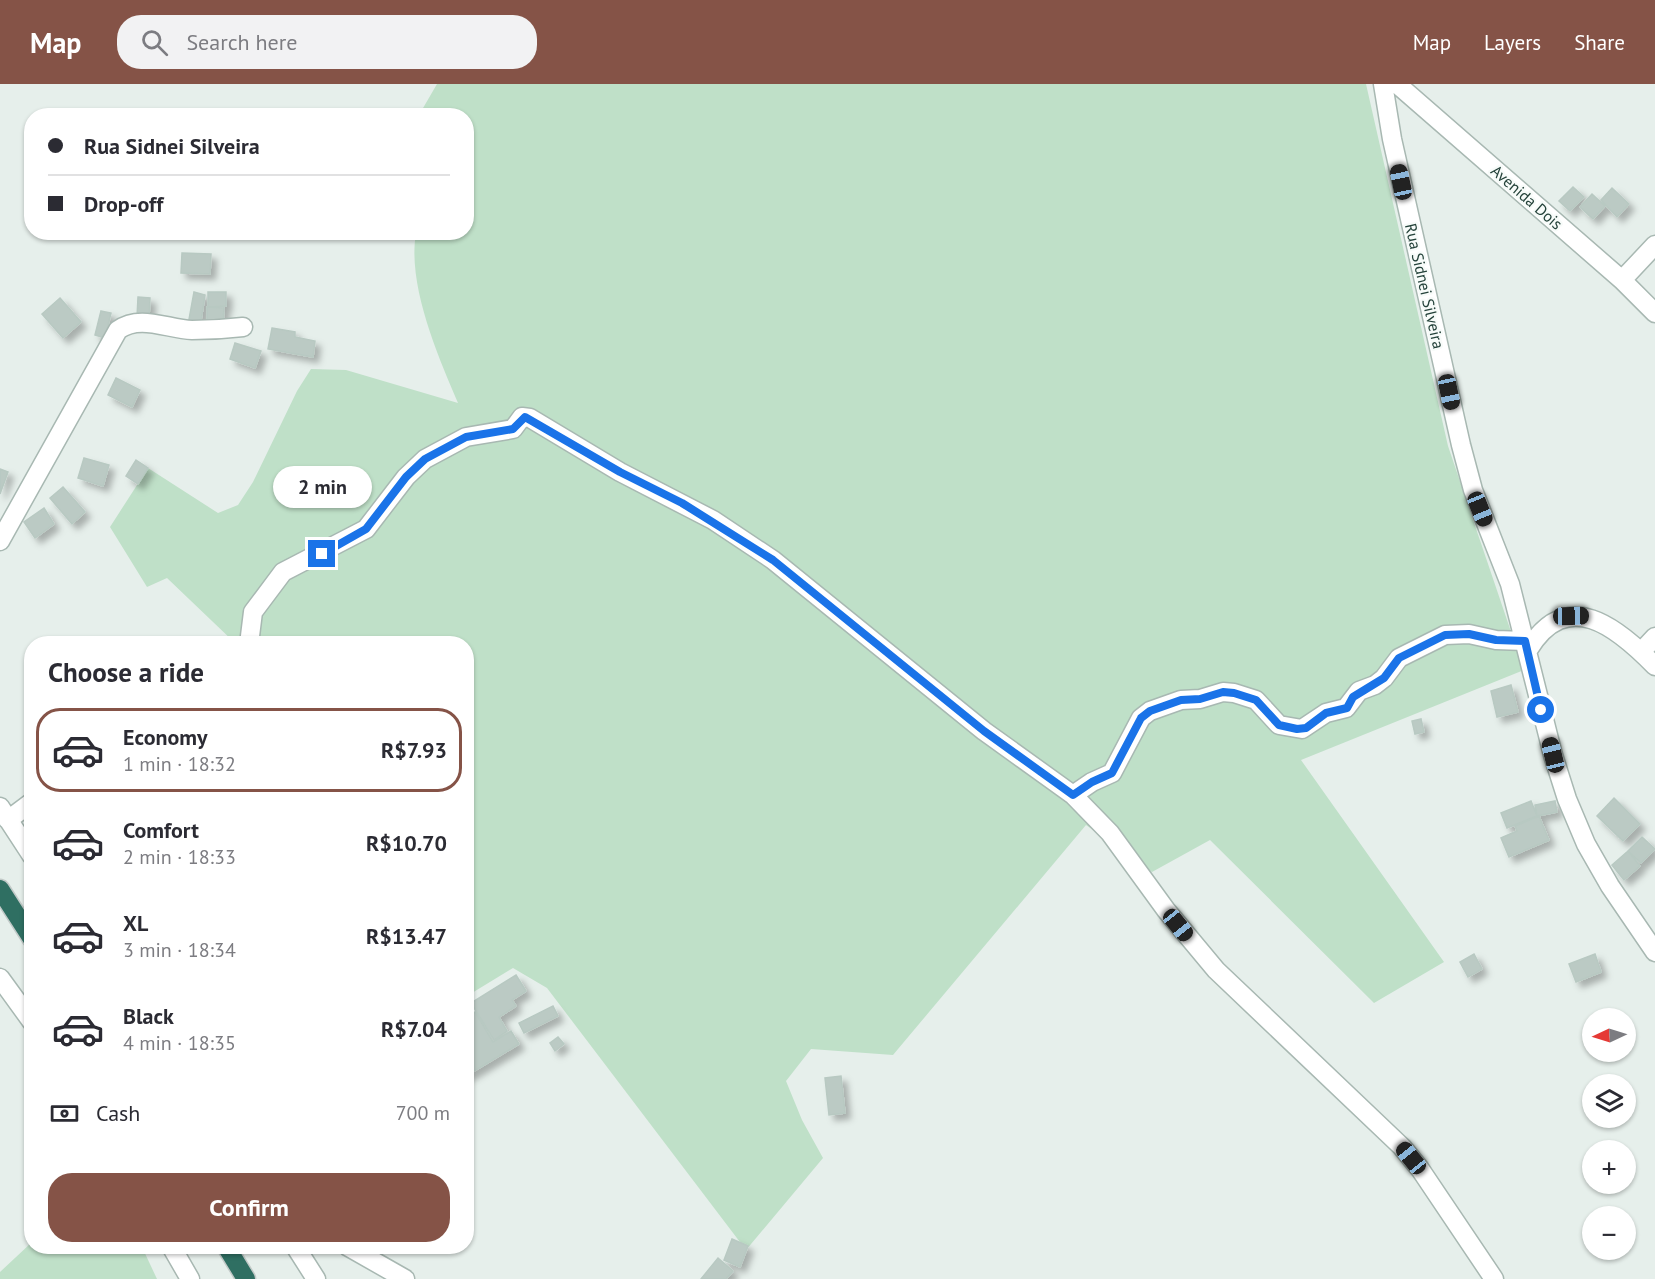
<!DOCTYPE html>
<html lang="en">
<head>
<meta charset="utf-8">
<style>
  :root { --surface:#fff; --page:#f2f2f3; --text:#2b2b33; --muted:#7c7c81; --line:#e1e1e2; --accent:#855347 }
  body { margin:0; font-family:"PT Sans",sans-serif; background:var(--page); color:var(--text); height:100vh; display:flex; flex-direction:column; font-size:22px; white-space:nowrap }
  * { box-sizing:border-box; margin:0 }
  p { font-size:20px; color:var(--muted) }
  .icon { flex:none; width:33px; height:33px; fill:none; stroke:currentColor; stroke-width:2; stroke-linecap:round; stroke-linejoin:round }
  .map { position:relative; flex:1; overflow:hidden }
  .drawer { position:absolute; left:24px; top:552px; width:450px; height:618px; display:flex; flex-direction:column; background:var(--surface); border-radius:24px; box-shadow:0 2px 4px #0004 }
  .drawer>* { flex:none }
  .hud { position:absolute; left:24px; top:24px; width:450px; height:132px; border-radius:24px; box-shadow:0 2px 4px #0004; display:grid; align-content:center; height:132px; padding:0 24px; background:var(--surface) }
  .needle { width:39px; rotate:266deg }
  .fabs { position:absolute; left:1582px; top:924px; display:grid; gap:12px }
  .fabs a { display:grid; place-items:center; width:54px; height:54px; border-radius:50%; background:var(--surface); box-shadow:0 2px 4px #0004; font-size:30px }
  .end { position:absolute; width:27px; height:27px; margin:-14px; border:8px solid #1a73e8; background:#fff; box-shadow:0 0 0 3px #fff }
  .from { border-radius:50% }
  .bubble { position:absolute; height:42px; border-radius:21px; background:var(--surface); box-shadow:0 2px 4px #0004; font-size:20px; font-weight:600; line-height:42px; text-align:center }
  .car { position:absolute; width:18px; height:36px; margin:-18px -9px; border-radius:8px; box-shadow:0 0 4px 2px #0007; background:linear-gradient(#222 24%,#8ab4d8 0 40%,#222 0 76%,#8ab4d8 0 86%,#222 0) }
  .hud b { display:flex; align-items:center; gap:21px; height:57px; font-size:22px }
  .hud b+b { border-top:2px solid var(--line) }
  .hud i { width:15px; height:15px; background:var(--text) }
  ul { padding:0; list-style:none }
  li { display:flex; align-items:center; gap:18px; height:84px; margin:0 12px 9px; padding:0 12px; border:3px solid transparent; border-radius:24px }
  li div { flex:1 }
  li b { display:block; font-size:22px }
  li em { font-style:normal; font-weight:600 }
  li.current { border-color:var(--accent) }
  li>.icon { width:54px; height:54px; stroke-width:1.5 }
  h2 { padding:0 24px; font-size:27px; line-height:72px }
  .pay { display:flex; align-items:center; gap:15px; height:66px; padding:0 24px; font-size:22px }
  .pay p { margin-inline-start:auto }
  .primary-button { display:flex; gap:12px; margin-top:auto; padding:12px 24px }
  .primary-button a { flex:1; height:69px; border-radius:24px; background:var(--accent); color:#fff; font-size:24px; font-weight:600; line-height:69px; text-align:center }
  header { display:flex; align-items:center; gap:36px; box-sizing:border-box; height:84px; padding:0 30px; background:var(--accent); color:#fff }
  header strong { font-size:28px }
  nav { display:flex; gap:33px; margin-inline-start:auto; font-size:21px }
  .search { width:420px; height:54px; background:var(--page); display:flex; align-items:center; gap:15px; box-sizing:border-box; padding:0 21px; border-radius:24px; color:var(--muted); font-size:22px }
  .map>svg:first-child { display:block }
  .green { fill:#bfe0c8 }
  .building { fill:#bbcac4; stroke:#b8c9c2; stroke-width:1.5; filter:url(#shadow) }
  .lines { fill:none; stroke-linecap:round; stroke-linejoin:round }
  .minor-casing { stroke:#a8b8b2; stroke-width:21 }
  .highway-casing { stroke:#c2cac8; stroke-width:21 }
  .minor { stroke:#fff; stroke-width:18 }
  .highway { stroke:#2f6f62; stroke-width:18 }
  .route { stroke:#1a73e8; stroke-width:8 }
  .labels { text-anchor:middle; stroke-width:4.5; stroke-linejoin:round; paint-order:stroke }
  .street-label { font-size:16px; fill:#24423a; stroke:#f7fbf9 }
</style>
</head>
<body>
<header>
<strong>Map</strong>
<div class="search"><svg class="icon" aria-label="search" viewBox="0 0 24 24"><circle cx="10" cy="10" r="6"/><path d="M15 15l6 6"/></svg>Search here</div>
<nav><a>Map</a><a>Layers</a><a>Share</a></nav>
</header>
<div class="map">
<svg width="1655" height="1195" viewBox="0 0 1655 1195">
  <defs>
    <filter id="shadow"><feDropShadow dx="5.5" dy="5.5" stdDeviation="3" flood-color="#0004"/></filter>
  </defs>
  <rect width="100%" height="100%" fill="#e6efeb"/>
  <path class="green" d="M437 0H1366L1448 362 1524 586 1301 676 1444 878 1374 919 1210 756 1152 788 1086 741 893 971 811 965 786 997 802 1036 823 1074 746 1166 547 904 513 884 467 912 466 560 235 559 167 494 147 503 110 443 148 384 218 429 238 421 253 398 297 307 311 285 346 286 458 319C438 272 407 201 416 149L466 148V32L419 31Z
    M31 1159 32 1162 142 1163 157 1195H0V1188Z"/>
  <path class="building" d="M1573 103 1584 113 1570 127 1559 117Z
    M1612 104 1629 120 1617 133 1601 116Z
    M1592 110 1605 122 1593 135 1580 123Z
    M182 169 211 170 210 190 181 189Z
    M194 208 205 211 200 243 188 241Z
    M208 208H226V222L208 223Z
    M138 213 150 214 149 233H137Z
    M60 214 81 238 63 254 42 230Z
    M207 223 224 224 223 241H207Z
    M101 227 111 229 105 254 95 251Z
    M272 244 295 248V253L315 257 313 273 268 265Z
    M235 259 261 267 255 284 230 275Z
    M116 294 140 306 132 323 108 311Z
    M84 374 109 381 103 402 78 394Z
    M136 376 148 384 138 400 126 392Z
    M0 385 8 388 0 410Z
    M63 403 85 428 72 440 50 414Z
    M44 424 54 440 35 454 24 438Z
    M1511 601 1518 628 1497 633 1491 607Z
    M1421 635 1424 648 1415 650 1412 637Z
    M1614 714 1640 740 1623 757 1597 732Z
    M1531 717 1537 732 1507 744 1501 729Z
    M1555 717 1557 728 1537 732 1535 721Z
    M1539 732 1549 756 1509 773 1501 754 1517 747 1515 742Z
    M1642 753 1655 765 1641 779 1628 767Z
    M1628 767 1640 782 1624 796 1612 781Z
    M1474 870 1482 885 1468 893 1460 878Z
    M1595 870 1601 888 1576 898 1569 880Z
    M516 891 526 907 512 916 516 922 499 933 507 947 494 956 471 919Z
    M553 922 558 932 524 949 519 939Z
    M475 928 493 958 511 947 519 960 466 992V933Z
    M558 953 564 960 555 967 550 959Z
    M841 992 845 1029 829 1031 825 994Z
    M732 1155 748 1162 740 1183 724 1176Z
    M718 1174 733 1187 726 1195H701Z"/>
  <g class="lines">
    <defs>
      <path id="minor" d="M1383 0 1392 55 1461 361 1473 406 1510 500 1553 671 1567 715 1586 760 1610 802 1655 868
        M1397 0 1622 196 1655 229
        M1622 196 1655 161
        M0 457 118 246C140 230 167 245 192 246 209 246 226 245 243 243
        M249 560 253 528 283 488 366 445 406 393 425 375 466 353 513 345 522 333 530 334 620 388 713 436 773 476 984 647 1073 711 1110 749 1166 826 1216 886 1402 1063 1420 1085 1494 1195
        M1528 566C1567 502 1617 543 1655 582
        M1641 568 1655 553
        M1073 711 1092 698 1112 689 1141 634 1150 627 1181 616 1200 615 1223 608 1234 609 1256 616 1279 641 1302 645 1326 629 1346 624 1359 607 1375 601 1384 594 1399 574 1445 551 1469 550 1496 556 1525 557
        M0 723 32 772
        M8 736 32 718
        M0 894 32 938
        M171 1162 190 1195
        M295 1162 316 1195
        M347 1162 405 1195"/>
      <path id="highway" d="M0 805 32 855
        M226 1162 246 1195"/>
    </defs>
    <use href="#minor" class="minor-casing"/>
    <use href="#highway" class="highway-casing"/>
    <use href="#minor" class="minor"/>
    <use href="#highway" class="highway"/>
  </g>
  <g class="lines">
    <path class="route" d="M322 470 366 445 406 393 425 375 466 353 513 345 525 333 620 388 682 419 773 476 984 647 1073 711 1092 698 1112 689 1141 634 1150 627 1181 616 1200 615 1223 608 1234 609 1256 616 1279 641 1297 645 1306 644 1326 629 1347 624 1353 613 1384 594 1399 574 1445 551 1469 550 1496 556 1525 557 1541 626"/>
  </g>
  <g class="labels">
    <g class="street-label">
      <text transform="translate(1527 113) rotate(41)" y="6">Avenida Dois</text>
      <text transform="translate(1425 202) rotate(77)" y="6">Rua Sidnei Silveira</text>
    </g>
  </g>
</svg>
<div class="fabs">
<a><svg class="needle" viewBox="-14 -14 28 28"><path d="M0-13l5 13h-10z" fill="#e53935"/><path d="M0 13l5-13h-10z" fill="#7c7c81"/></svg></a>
<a><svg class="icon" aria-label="layers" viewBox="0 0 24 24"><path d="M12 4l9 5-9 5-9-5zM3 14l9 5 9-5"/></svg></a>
<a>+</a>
<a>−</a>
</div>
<i class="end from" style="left:1541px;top:626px"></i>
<i class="end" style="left:322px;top:470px"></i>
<div class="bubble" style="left:273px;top:382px;width:99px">2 min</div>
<i class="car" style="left:1401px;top:98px;rotate:348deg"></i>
<i class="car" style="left:1449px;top:308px;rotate:168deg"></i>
<i class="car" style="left:1480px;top:425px;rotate:158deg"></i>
<i class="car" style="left:1571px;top:532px;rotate:89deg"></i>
<i class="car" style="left:1553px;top:671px;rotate:346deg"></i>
<i class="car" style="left:1178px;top:841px;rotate:141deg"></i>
<i class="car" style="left:1411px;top:1074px;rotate:321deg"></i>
<div class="hud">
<b><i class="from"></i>Rua Sidnei Silveira</b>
<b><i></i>Drop-off</b>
</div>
<section class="drawer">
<h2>Choose a ride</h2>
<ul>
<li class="current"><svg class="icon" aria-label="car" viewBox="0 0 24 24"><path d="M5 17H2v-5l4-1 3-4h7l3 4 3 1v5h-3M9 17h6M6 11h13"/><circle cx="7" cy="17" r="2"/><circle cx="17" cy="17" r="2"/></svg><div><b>Economy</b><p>1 min · 18:32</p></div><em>R$7.93</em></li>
<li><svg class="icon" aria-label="car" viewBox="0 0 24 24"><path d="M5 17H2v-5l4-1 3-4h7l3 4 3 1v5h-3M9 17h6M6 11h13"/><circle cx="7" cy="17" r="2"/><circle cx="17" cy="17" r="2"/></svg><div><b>Comfort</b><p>2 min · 18:33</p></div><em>R$10.70</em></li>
<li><svg class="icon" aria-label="car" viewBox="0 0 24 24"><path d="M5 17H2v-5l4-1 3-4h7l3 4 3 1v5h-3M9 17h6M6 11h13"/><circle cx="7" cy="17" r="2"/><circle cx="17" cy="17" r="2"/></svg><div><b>XL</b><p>3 min · 18:34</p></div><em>R$13.47</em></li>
<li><svg class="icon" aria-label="car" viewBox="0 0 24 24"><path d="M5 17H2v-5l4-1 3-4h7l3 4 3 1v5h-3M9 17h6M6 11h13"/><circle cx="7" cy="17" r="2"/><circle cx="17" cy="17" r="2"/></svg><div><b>Black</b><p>4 min · 18:35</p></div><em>R$7.04</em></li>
</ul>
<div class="pay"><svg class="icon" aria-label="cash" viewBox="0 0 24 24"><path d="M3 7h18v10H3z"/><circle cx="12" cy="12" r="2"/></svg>Cash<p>700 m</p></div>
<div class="primary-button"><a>Confirm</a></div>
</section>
</div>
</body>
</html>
